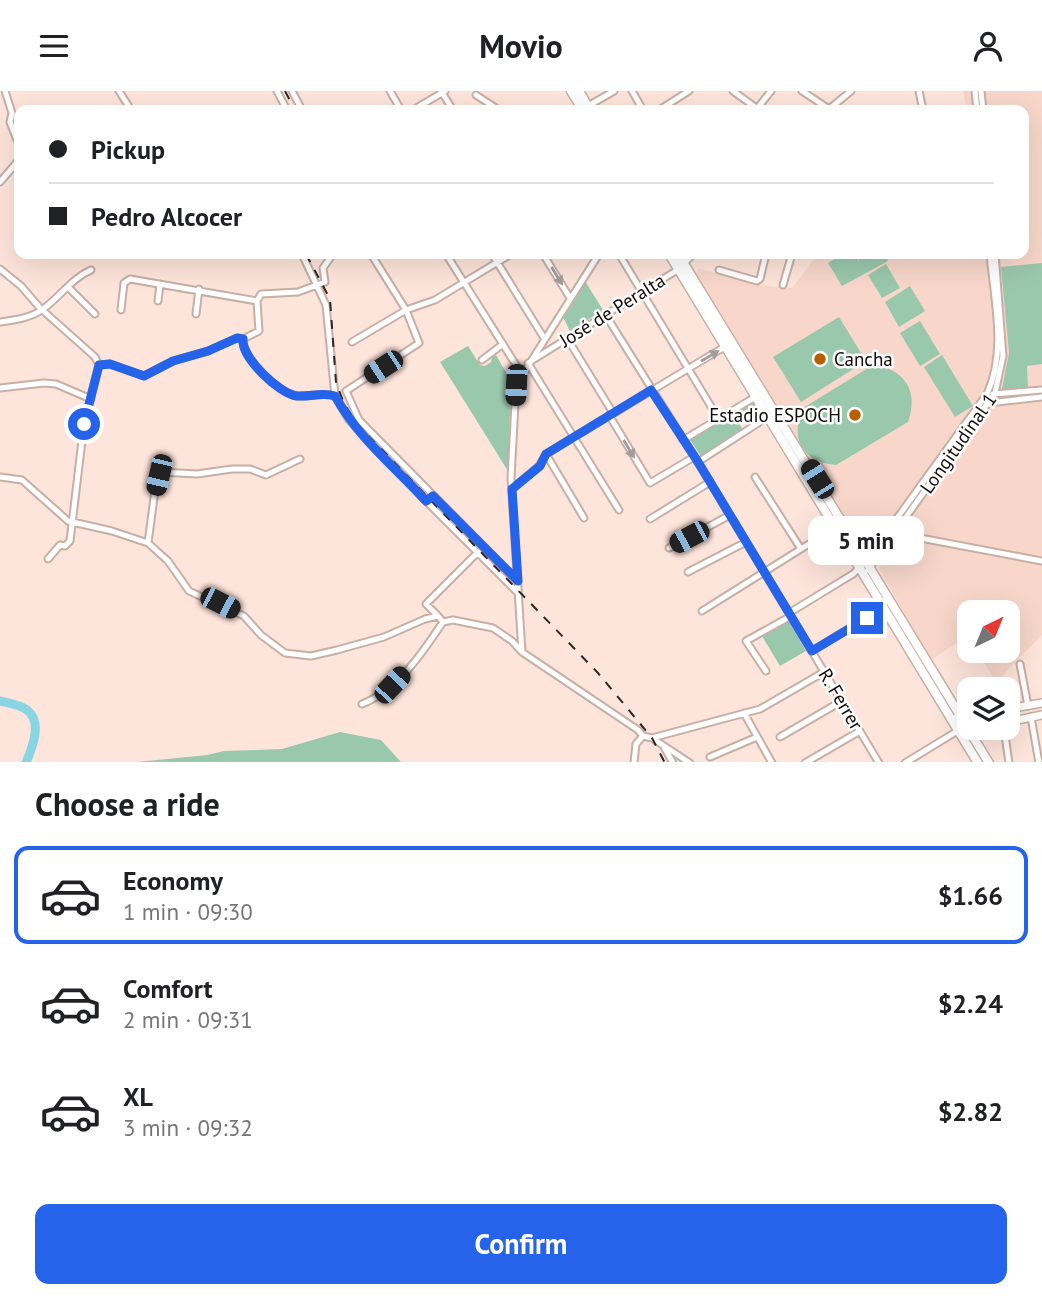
<!DOCTYPE html>
<html lang="en">
<head>
<meta charset="utf-8">
<style>
  :root { --surface:#fff; --page:#f2f2f2; --text:#202124; --muted:#757577; --line:#e0e0e0; --accent:#2563eb }
  body { margin:0; font-family:"PT Sans",sans-serif; background:var(--page); color:var(--text); height:100vh; display:flex; flex-direction:column; font-size:26px; white-space:nowrap }
  * { box-sizing:border-box; margin:0 }
  p { font-size:23px; color:var(--muted) }
  .icon { flex:none; width:38px; height:38px; fill:none; stroke:currentColor; stroke-width:2; stroke-linecap:round; stroke-linejoin:round }
  .map { position:relative; height:671px; overflow:hidden }
  .panel { display:flex; flex-direction:column; background:var(--surface); flex:1 }
  .panel>* { flex:none }
  .guide { position:absolute; left:14px; top:14px; width:1015px; height:154px; border-radius:14px; box-shadow:0 7px 28px #0002; display:grid; align-content:center; height:154px; padding:0 35px; background:var(--surface) }
  .needle { width:46px; rotate:43deg }
  .buttons { position:absolute; left:957px; top:509px; display:grid; gap:14px }
  .buttons a { display:grid; place-items:center; width:63px; height:63px; border-radius:14px; background:var(--surface); box-shadow:0 7px 28px #0002; font-size:35px }
  .end { position:absolute; width:32px; height:32px; margin:-16px; border:9px solid #2563eb; background:#fff; box-shadow:0 0 0 4px #fff }
  .from { border-radius:50% }
  .bubble { position:absolute; height:49px; border-radius:14px; background:var(--surface); box-shadow:0 7px 28px #0002; font-size:23px; font-weight:700; line-height:49px; text-align:center }
  .car { position:absolute; width:21px; height:42px; margin:-21px -10px; border-radius:9px; box-shadow:0 0 5px 2px #0007; background:linear-gradient(#222 24%,#8ab4d8 0 40%,#222 0 76%,#8ab4d8 0 86%,#222 0) }
  .guide b { display:flex; align-items:center; gap:24px; height:66px; font-size:26px }
  .guide b+b { border-top:2px solid var(--line) }
  .guide i { width:18px; height:18px; background:var(--text) }
  ul { padding:0; list-style:none }
  li { display:flex; align-items:center; gap:21px; height:98px; margin:0 14px 10px; padding:0 21px; border:4px solid transparent; border-radius:14px }
  li div { flex:1 }
  li b { display:block; font-size:26px }
  li em { font-style:normal; font-weight:700 }
  li.on { border-color:var(--accent) }
  li>.icon { width:63px; height:63px; stroke-width:1.5 }
  h2 { padding:0 35px; font-size:32px; line-height:84px }
  .cta { display:flex; gap:14px; margin-top:auto; padding:14px 35px }
  .cta a { flex:1; height:80px; border-radius:14px; background:var(--accent); color:#fff; font-size:28px; font-weight:700; line-height:80px; text-align:center }
  header { display:flex; justify-content:space-between; align-items:center; height:91px; padding:0 35px; background:var(--surface); font-size:32px; font-weight:700 }
  .map>svg:first-child { display:block }
  .built { fill:#f8d7ca }
  .green { fill:#9ac8ad }
  .lines { fill:none; stroke-linecap:round; stroke-linejoin:round }
  .river { stroke:#8ad5e4; stroke-width:9 }
  .street-casing { stroke:#c7afa5; stroke-width:9 }
  .secondary-casing { stroke:#c7afa5; stroke-width:10 }
  .primary-casing { stroke:#c7afa5; stroke-width:11 }
  .street { stroke:#fff; stroke-width:5 }
  .secondary { stroke:#fff; stroke-width:7 }
  .primary { stroke:#fff; stroke-width:8 }
  .rail { stroke:#302623; stroke-width:2; stroke-dasharray:9 9; stroke-linecap:butt }
  .oneway { fill:#a09d9c }
  .route { stroke:#2563eb; stroke-width:9 }
  .poi-dot { fill:#b95f00; stroke:#fff; stroke-width:2.5 }
  .labels { text-anchor:middle; stroke-width:5; stroke-linejoin:round; paint-order:stroke }
  .street-label { font-size:19px; fill:#110907; stroke:#fff }
  .poi-label { font-size:19px; fill:#110907; stroke:#fff; text-anchor:start }
</style>
</head>
<body>
<header><svg class="icon" aria-label="menu" viewBox="0 0 24 24"><path d="M4 6h16M4 12h16M4 18h16"/></svg>Movio<svg class="icon" aria-label="person" viewBox="0 0 24 24"><circle cx="12" cy="8" r="4"/><path d="M4 21q1-7 8-7t8 7"/></svg></header>
<div class="map">
<svg width="1042" height="672" viewBox="0 0 1042 672">
  <rect width="100%" height="100%" fill="#fee5db"/>
  <path class="built" d="M963 0H1042V544L996 591 977 560H1008V522H970L969 548 967 545 931 569 879 478 880 467 872 459 869 462 865 460 697 183 698 177 757 194 792 197 818 163H1024V19H967Z"/>
  <path class="green" d="M843 163H854L860 172 856 163H884L888 170 842 195 828 172Z
    M1042 172V273L1027 275 1028 297 1002 298 1009 262 1001 176Z
    M886 173 900 197 882 207 868 184Z
    M585 190 603 219 570 240 562 224Z
    M910 195 925 220 899 236 885 211Z
    M839 226 866 270 801 311 773 266Z
    M920 230 940 263 920 275 900 242Z
    M468 255 480 274 485 275 491 271 492 266 496 264 511 290 508 380 440 271Z
    M942 264 973 315 955 326 924 276Z
    M873 274C905 278 919 300 908 331L836 374C803 371 789 348 803 317Z
    M750 306 756 317 737 329 744 341 702 367 687 344Z
    M789 530 806 560 780 575 762 545Z
    M340 641 381 649 401 671H137L207 664 224 660 282 658Z"/>
  <g class="lines">
    <path class="river" d="M0 610C8 612 21 614 27 619 43 631 32 657 26 672"/>
    <defs>
      <path id="street" d="M5 0 12 22 10 31 19 54
        M119 0 131 19
        M277 0 287 19
        M292 0 302 19
        M390 0 401 19
        M441 0 453 19
        M632 0 643 19
        M733 0 759 19
        M802 0 829 18
        M919 0 923 19
        M975 0 977 19
        M981 0 983 19
        M476 4 499 19
        M588 15 614 0
        M413 19 445 0
        M659 19 689 0
        M756 19 771 0
        M828 19 851 0
        M0 91 19 69
        M302 163 326 214 335 305 349 329 426 410 433 406
        M333 163 323 177 325 191 298 201 261 203 257 210 259 240 243 248C241 266 279 303 297 305 311 306 322 301 335 305
        M371 163 406 219 419 252 346 300 359 329 518 490
        M446 163 521 282
        M492 163 544 247
        M543 163 570 207
        M619 163 718 327
        M0 178 21 195 40 217 95 266 99 274 84 333 70 450 65 455 60 454 48 468
        M719 179 757 190 760 188 766 163
        M783 194 792 163
        M68 196 95 223
        M158 210 160 193
        M121 219 124 192 130 188 257 210
        M196 223 199 198
        M605 223 710 391 879 672
        M0 231C14 229 31 227 43 218 60 206 72 187 91 179
        M567 247 613 322
        M352 251 406 219 435 209 511 163
        M482 269 503 253
        M99 274 110 273 144 285 173 270 208 260 237 247 243 248
        M0 297 44 292 56 293 91 308
        M993 303 1042 299
        M988 312 1042 306
        M609 324 650 392 694 366
        M683 349 757 305
        M546 363 584 427
        M698 371 769 325
        M0 386 22 389 68 430 112 440 148 452 168 470 189 500 244 525 261 544 285 562 311 565 337 559 384 546 425 528 438 525 443 531
        M755 386 801 458
        M512 398 539 375 546 363 726 255
        M426 410 518 502
        M619 419 528 272 679 178 693 163
        M650 428 710 391
        M894 442 1042 470
        M148 452 155 399 161 381 197 383 232 378H250L266 384 300 368
        M669 457 730 424
        M868 479 995 302 1003 265 995 163
        M688 481 746 451
        M702 520 836 436
        M789 522 853 483 866 470 987 303C1007 259 994 210 990 163
        M438 525 426 513 478 461
        M812 560 884 516
        M522 561 511 387 516 294 599 163
        M1020 573 1028 615
        M766 580 746 550 791 525
        M362 613C398 599 423 561 443 531L453 529 493 537 512 550 522 561 638 639 643 645 652 647 690 672
        M744 622 772 672
        M1031 626 1039 672
        M1004 637 1009 672
        M780 646 842 610
        M652 647 760 618 824 581
        M664 656 673 672
        M710 666 757 646
        M634 672 636 653 643 645
        M805 672 860 640
        M905 672 959 639"/>
      <path id="secondary" d="M1008 618 1042 612
        M953 628 970 625
        M1008 631 1042 624"/>
      <path id="primary" d="M571 0 583 19
        M579 0 590 19
        M669 163 978 672
        M678 163 989 672"/>
    </defs>
    <use href="#street" class="street-casing"/>
    <use href="#secondary" class="secondary-casing"/>
    <use href="#primary" class="primary-casing"/>
    <use href="#street" class="street"/>
    <use href="#secondary" class="secondary"/>
    <use href="#primary" class="primary"/>
    <path class="rail" d="M285 0 295 19
      M306 163 330 208 336 292 344 312 356 332 598 582 652 647 665 672"/>
  </g>
  <defs><path id="oneway-solid" d="M-6-.8H1V-3.2L6.5 0L1 3.2V.8H-6Z" transform="scale(1.75)"/></defs>
  <g class="oneway">
    <use href="#oneway-solid" transform="translate(557 185) rotate(58)"/>
    <use href="#oneway-solid" transform="translate(710 265) rotate(-30)"/>
    <use href="#oneway-solid" transform="translate(629 358) rotate(59)"/>
  </g>
  <g class="lines">
    <path class="route" d="M84 333 99 274 110 273 144 285 173 270 208 260 237 247 243 248C241 266 279 303 297 305 311 306 322 301 335 305 360 349 393 374 426 410L433 405 518 490 512 398 540 375 546 363 651 299 698 371 812 560 867 527"/>
  </g>
  <g class="poi-dot">
    <circle cx="820" cy="268" r="7"/>
    <circle cx="855" cy="324" r="7"/>
  </g>
  <g class="labels">
    <g class="street-label">
      <text transform="translate(612 219) rotate(-32)" y="7">José de Peralta</text>
      <text transform="translate(958 352) rotate(-55)" y="7">Longitudinal 1</text>
      <text transform="translate(841 608) rotate(59)" y="7">R. Ferrer</text>
    </g>
    <g class="poi-label">
      <text x="834" y="275">Cancha</text>
      <text x="841" y="331" text-anchor="end">Estadio ESPOCH</text>
    </g>
  </g>
</svg>
<div class="buttons">
<a><svg class="needle" viewBox="-14 -14 28 28"><path d="M0-13l5 13h-10z" fill="#e53935"/><path d="M0 13l5-13h-10z" fill="#757577"/></svg></a>
<a><svg class="icon" aria-label="layers" viewBox="0 0 24 24"><path d="M12 4l9 5-9 5-9-5zM3 14l9 5 9-5"/></svg></a>
</div>
<i class="end from" style="left:84px;top:333px"></i>
<i class="end" style="left:867px;top:527px"></i>
<div class="bubble" style="left:808px;top:425px;width:116px">5 min</div>
<i class="car" style="left:383px;top:276px;rotate:237deg"></i>
<i class="car" style="left:516px;top:294px;rotate:183deg"></i>
<i class="car" style="left:159px;top:384px;rotate:193deg"></i>
<i class="car" style="left:817px;top:388px;rotate:328deg"></i>
<i class="car" style="left:689px;top:446px;rotate:242deg"></i>
<i class="car" style="left:220px;top:512px;rotate:117deg"></i>
<i class="car" style="left:392px;top:594px;rotate:43deg"></i>
<div class="guide">
<b><i class="from"></i>Pickup</b>
<b><i></i>Pedro Alcocer</b>
</div>
</div>
<section class="panel">
<h2>Choose a ride</h2>
<ul>
<li class="on"><svg class="icon" aria-label="car" viewBox="0 0 24 24"><path d="M5 17H2v-5l4-1 3-4h7l3 4 3 1v5h-3M9 17h6M6 11h13"/><circle cx="7" cy="17" r="2"/><circle cx="17" cy="17" r="2"/></svg><div><b>Economy</b><p>1 min · 09:30</p></div><em>$1.66</em></li>
<li><svg class="icon" aria-label="car" viewBox="0 0 24 24"><path d="M5 17H2v-5l4-1 3-4h7l3 4 3 1v5h-3M9 17h6M6 11h13"/><circle cx="7" cy="17" r="2"/><circle cx="17" cy="17" r="2"/></svg><div><b>Comfort</b><p>2 min · 09:31</p></div><em>$2.24</em></li>
<li><svg class="icon" aria-label="car" viewBox="0 0 24 24"><path d="M5 17H2v-5l4-1 3-4h7l3 4 3 1v5h-3M9 17h6M6 11h13"/><circle cx="7" cy="17" r="2"/><circle cx="17" cy="17" r="2"/></svg><div><b>XL</b><p>3 min · 09:32</p></div><em>$2.82</em></li>
</ul>
<div class="cta"><a>Confirm</a></div>
</section>
</body>
</html>
